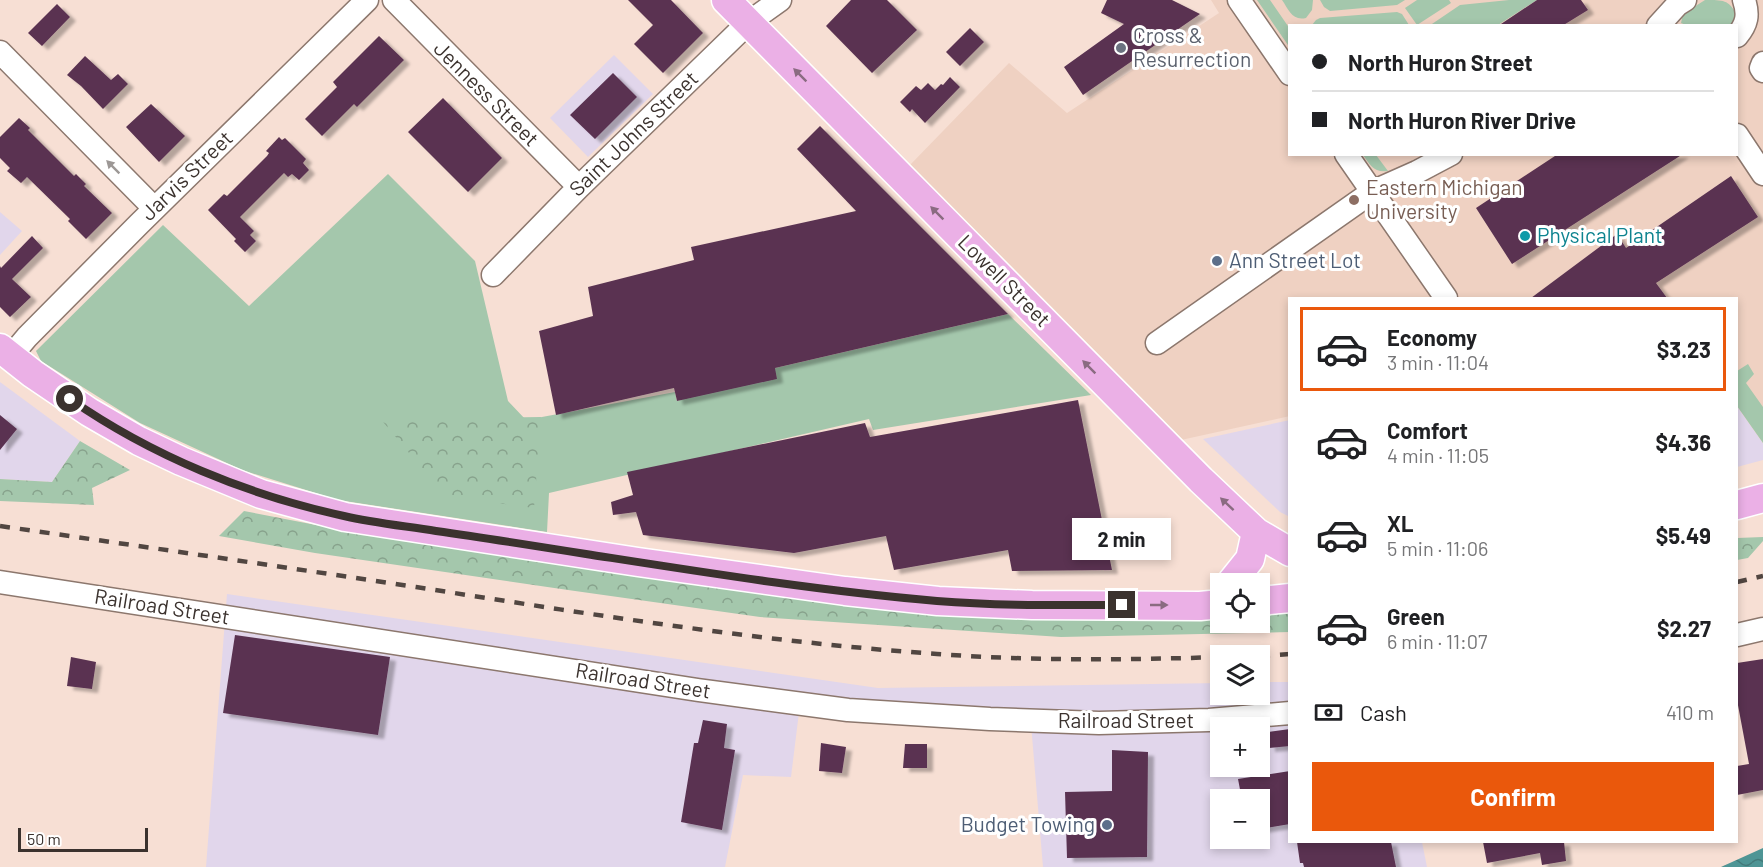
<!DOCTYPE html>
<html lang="en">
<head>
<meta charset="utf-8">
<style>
  :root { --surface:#fff; --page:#f6f6f6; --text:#202124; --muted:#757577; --line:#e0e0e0; --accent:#ea580c }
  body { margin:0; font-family:Barlow,sans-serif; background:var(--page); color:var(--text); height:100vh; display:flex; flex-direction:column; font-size:22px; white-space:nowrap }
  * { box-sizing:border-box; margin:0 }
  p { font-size:20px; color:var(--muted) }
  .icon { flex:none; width:33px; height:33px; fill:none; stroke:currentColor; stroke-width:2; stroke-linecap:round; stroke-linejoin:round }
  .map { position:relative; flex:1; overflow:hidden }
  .side { position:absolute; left:1288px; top:297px; width:450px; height:546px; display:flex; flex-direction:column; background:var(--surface); border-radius:0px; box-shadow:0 3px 9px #0003 }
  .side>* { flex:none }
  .guide { position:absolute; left:1288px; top:24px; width:450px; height:132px; border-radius:0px; box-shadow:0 3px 9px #0003; display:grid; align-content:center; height:132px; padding:0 24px; background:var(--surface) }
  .fabs { position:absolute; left:1210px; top:573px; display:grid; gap:12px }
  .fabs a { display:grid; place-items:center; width:60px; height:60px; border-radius:0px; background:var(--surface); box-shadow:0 3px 9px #0003; font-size:30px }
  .scale { position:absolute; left:18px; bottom:15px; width:130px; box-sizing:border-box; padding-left:6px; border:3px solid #3b322e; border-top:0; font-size:16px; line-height:21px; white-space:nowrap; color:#3b322e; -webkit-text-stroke:4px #fff; paint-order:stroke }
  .end { position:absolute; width:27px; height:27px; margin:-14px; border:8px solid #3b322e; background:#fff; box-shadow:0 0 0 3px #fff }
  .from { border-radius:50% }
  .bubble { position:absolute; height:42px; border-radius:0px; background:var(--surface); box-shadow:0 3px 9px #0003; font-size:20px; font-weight:700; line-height:42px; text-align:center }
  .guide b { display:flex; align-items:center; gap:21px; height:57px; font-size:22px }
  .guide b+b { border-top:2px solid var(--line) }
  .guide i { width:15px; height:15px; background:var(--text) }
  ul { padding:10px 0 0; list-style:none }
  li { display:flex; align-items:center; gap:18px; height:84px; margin:0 12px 9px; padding:0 12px; border:3px solid transparent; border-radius:0px }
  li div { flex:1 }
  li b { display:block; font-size:22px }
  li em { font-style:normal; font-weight:700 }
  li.on { border-color:var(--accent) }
  li>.icon { width:54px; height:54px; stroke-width:1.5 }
  .pay { display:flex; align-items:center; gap:15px; height:66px; padding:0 24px; font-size:22px }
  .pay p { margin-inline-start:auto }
  .button { display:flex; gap:12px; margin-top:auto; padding:12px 24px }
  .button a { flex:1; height:69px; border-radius:0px; background:var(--accent); color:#fff; font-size:24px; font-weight:700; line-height:69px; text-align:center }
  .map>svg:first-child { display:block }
  .commercial { fill:#e1d6eb; fill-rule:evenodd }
  .built { fill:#efd1c2; fill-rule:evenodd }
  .green { fill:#a4c7ac }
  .forest { fill:url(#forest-crowns) }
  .water { fill:url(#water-waves) }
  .building { fill:#5a3351; filter:url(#shadow) }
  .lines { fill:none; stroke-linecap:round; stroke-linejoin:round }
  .minor-casing { stroke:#8c776d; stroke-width:25 }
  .major-casing { stroke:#fff; stroke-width:31 }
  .minor { stroke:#fff; stroke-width:22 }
  .major { stroke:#ebb0e6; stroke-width:28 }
  .rail { stroke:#514641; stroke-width:4.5; stroke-dasharray:10 10; stroke-linecap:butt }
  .oneway { fill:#8a6b81 }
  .oneway2 { fill:#9d9896 }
  .route { stroke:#3b322e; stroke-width:8 }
  .worship-dot { fill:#6b7280; stroke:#fff; stroke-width:2 }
  .education-dot { fill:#8d6e63; stroke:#fff; stroke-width:2 }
  .culture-dot { fill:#0f9aa8; stroke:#fff; stroke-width:2 }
  .service-dot { fill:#5c6f8a; stroke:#fff; stroke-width:2 }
  .labels { text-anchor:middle; stroke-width:6; stroke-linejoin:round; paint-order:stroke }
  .worship-label { font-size:21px; fill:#5b616d; stroke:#fff; text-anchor:start }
  .street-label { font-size:21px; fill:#3b322e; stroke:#fff }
  .education-label { font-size:21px; fill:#785e54; stroke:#fff; text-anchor:start }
  .culture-label { font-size:21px; fill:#0d838f; stroke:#fff; text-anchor:start }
  .service-label { font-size:21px; fill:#4e5e75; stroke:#fff; text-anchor:start }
</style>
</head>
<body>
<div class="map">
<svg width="1763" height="867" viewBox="0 0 1763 867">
  <defs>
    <pattern id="forest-crowns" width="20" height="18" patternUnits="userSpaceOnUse" patternTransform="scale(1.5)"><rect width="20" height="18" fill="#a4c7ac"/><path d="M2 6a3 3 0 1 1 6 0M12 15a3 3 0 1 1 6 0" fill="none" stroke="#87a28c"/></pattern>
    <pattern id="water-waves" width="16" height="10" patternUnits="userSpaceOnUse" patternTransform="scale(1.5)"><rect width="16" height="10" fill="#4e9595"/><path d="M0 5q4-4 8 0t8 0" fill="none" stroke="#427a7a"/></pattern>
    <filter id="shadow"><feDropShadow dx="6" dy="4" stdDeviation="1.5" flood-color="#0004"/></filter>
  </defs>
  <rect width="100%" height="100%" fill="#f7dfd4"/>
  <path class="commercial" d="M614 55 653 94 588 157 550 118Z
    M0 212 22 231 0 255Z
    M0 382 80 441 52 482 0 479Z
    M1737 406 1763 443V460L1737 467Z
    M1290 420V517L1280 512 1203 439Z
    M227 594 878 688 1221 683V694H1260V682H1290V842H1422L1427 867H1043L1030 712 801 696 791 777 743 775 725 867H206ZM1221 728H1260V766H1221ZM1221 800H1260V838H1221Z"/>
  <path class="built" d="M1211 0H1763V443L1737 406V298H1290V416L1181 440 910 165 1009 63 1067 113 1219 13ZM1290 26H1737V154H1290Z"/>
  <path class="green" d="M1257 0H1270L1290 29V48Z
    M1282 0H1313L1312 10 1306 18C1292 21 1289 10 1282 0Z
    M1320 0H1405L1397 5 1330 11 1324 7Z
    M1417 0H1449L1451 3 1417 25 1405 8Z
    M1509 0H1537L1498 25 1429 26 1460 5Z
    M1705 0C1724 0 1728 0 1736 13L1733 25H1686L1681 23 1683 14Z
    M1397 12 1402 14 1409 25H1312L1316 20 1320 18Z
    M1363 155H1376L1388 171C1374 173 1370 165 1363 155Z
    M388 174 475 261 508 401 526 420 675 392 677 401 775 368 1008 314 1091 395 873 430 869 419 549 493 547 532 338 500 242 470 140 423 41 361 36 351 163 225 249 306Z
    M1748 364 1754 374 1746 383 1763 407V443L1737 406V371Z"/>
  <path class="forest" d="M379 417 476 418 541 417 534 508 445 496Z
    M80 441 130 470 92 488 94 505 0 501V479L52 482Z
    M244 511 347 531 1221 616V622H1260V613L1290 611V632L1061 637 760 617 568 590 315 553 219 536Z
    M1763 537V541L1748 558 1737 560V538Z"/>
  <path class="water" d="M1763 848V867H1721Z"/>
  <path class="building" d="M628 0H671L703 33 663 73 634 44 653 25Z
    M851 0H887L917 30 872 73 826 26Z
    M1107 0H1172L1200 14 1083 95 1064 67 1124 24 1101 13Z
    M1537 0H1581L1588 10 1562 26H1498Z
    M57 4 70 17 42 46 28 33Z
    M970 28 984 42 960 66 946 52Z
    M379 36 404 60 357 107 354 104 322 136 305 119 337 87 333 82Z
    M85 56 111 80 118 74 128 84 103 109 81 86 67 75Z
    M613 73 637 97 595 139 570 115Z
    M950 77 960 87 925 123 912 109 910 112 900 102 916 86 921 90 928 83 935 90 941 84 943 85Z
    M443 98 502 158 468 192 408 132Z
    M151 104 185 136 159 162 126 127Z
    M19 118 30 128 28 130 74 176 76 174 86 184 84 186 112 213 86 239 68 221 70 219 27 177 21 183 7 171 10 168 0 158V137Z
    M820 126 1008 314 775 368 777 379 677 401 674 388 556 415 539 331 593 316 588 287 694 260 691 247 856 211 797 149Z
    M279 137 282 140 285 138 306 159 303 163 309 170 299 180 292 174 288 177 284 173 240 217 254 231 250 235 256 241 245 252 234 241 236 239 208 210 224 194 227 196 267 156 269 153 266 151Z
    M1558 154H1683L1512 264 1476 208Z
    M1731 176 1758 217 1656 283 1667 298H1531L1617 234 1626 248Z
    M32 236 43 248 12 279 31 297 10 317 0 307V266L1 268Z
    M1078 400 1112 570 1012 571 1008 550 894 570 886 536 794 553 643 535 636 512 613 515 611 502 633 495 627 472 865 423 870 437Z
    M0 415 17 429 0 450Z
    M235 635 390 657 378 735 223 713Z
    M71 657 96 662 92 689 67 686Z
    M1763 659V790L1737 795V766L1749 764 1737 700V663Z
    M703 720 727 724 724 748 735 750 722 830 681 822 694 743H698Z
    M1290 729V746L1269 748 1268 732Z
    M821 743 846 747 842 773 819 771Z
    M905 744H927V768H903Z
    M1112 750 1148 752 1147 857 1067 858 1065 792 1112 791Z
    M1290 771V824L1260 829V800H1242L1238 779Z
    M1297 842H1391L1396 867H1304L1303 863H1300Z
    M1483 842H1564L1566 861 1542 865 1540 853 1487 863Z"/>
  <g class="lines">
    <defs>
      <path id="minor" d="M394 0 579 187
        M1239 0 1290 74
        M1658 26 1677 5 1685 0
        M1737 36C1747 24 1749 15 1744 0
        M0 52 154 208
        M1763 63 1761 68 1763 71
        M1737 135 1763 174
        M1346 154 1446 298
        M493 275 579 187 748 23 780 0
        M1157 343 1372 192 1417 172 1451 154
        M11 356 27 337 139 224 367 0
        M0 582 698 690 848 710 990 719 1099 723 1209 720 1290 713
        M1737 635 1763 629"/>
      <path id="major" d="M726 0 1201 480 1256 532 1290 552
        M0 348 33 374 89 412 139 441 181 461 261 494 345 517 638 562 845 591 938 601 1032 605 1200 606 1221 604
        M1737 505 1763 498
        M1230 584 1250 559 1256 532
        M1260 601 1290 598"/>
    </defs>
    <use href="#minor" class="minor-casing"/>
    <use href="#major" class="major-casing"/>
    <use href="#minor" class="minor"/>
    <use href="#major" class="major"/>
    <path class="rail" d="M0 526C139 546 277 566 416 587 589 614 762 642 937 654 1032 661 1126 660 1221 657
      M1737 582 1763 576
      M1260 656 1290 654"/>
  </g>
  <defs><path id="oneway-solid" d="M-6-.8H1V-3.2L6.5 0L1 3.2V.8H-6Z" transform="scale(1.5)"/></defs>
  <g class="oneway">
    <use href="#oneway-solid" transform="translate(800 75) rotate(-135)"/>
    <use href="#oneway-solid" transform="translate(937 213) rotate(-135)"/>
    <use href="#oneway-solid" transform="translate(1089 367) rotate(-135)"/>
    <use href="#oneway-solid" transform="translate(1227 504) rotate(-137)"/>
    <use href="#oneway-solid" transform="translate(1159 605)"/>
  </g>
  <use class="oneway2" href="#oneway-solid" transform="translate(113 167) rotate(-135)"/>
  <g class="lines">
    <path class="route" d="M70 399C152 456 248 495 344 516 374 523 405 526 436 531 486 538 536 546 586 554 702 572 820 591 937 601 999 606 1060 605 1122 605"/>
  </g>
  <circle class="worship-dot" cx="1121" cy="48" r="6"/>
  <circle class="education-dot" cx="1354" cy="200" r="6"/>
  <circle class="culture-dot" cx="1525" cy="236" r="6"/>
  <g class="service-dot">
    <circle cx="1217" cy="261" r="6"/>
    <circle cx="1107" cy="825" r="6"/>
  </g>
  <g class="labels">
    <g class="worship-label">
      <text x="1133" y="43">Cross &amp;<tspan x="1133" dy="24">Resurrection</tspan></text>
    </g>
    <g class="street-label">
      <text transform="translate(486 94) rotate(45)" y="7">Jenness Street</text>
      <text transform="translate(634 134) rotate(-44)" y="7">Saint Johns Street</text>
      <text transform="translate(187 176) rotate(-44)" y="7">Jarvis Street</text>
      <text transform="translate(1004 281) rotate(45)" y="7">Lowell Street</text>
      <text transform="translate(162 607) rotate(9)" y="7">Railroad Street</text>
      <text transform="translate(643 681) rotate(9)" y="7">Railroad Street</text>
      <text x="1126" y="728">Railroad Street</text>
    </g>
    <g class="education-label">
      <text x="1366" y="195">Eastern Michigan<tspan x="1366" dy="24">University</tspan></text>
    </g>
    <g class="culture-label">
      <text x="1537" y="243">Physical Plant</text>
    </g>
    <g class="service-label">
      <text x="1229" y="268">Ann Street Lot</text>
      <text x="1095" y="832" text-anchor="end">Budget Towing</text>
    </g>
  </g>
</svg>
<div class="fabs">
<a><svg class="icon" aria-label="locate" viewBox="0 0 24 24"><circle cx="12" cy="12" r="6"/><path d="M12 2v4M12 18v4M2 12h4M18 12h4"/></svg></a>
<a><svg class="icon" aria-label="layers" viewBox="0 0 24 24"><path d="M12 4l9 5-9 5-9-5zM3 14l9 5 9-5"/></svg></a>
<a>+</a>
<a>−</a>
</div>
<div class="scale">50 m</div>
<i class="end from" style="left:70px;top:399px"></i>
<i class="end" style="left:1122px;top:605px"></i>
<div class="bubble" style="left:1072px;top:518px;width:99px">2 min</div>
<div class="guide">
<b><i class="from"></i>North Huron Street</b>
<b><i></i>North Huron River Drive</b>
</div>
<section class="side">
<ul>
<li class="on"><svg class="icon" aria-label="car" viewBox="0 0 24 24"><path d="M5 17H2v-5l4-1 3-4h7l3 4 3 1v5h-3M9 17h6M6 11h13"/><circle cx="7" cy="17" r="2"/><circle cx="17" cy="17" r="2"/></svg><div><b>Economy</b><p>3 min · 11:04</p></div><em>$3.23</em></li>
<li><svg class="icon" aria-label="car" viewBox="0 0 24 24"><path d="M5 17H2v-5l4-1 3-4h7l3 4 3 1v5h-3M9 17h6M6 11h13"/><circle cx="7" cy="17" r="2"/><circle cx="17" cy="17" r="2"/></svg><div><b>Comfort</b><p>4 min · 11:05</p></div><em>$4.36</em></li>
<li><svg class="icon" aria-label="car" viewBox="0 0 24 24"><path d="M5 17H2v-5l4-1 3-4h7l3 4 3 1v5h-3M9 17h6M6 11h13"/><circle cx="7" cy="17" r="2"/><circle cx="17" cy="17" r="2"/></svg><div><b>XL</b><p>5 min · 11:06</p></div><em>$5.49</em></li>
<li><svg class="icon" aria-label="car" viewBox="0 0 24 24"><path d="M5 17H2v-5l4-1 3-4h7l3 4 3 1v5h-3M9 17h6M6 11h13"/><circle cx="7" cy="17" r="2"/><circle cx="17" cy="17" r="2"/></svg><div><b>Green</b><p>6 min · 11:07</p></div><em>$2.27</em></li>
</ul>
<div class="pay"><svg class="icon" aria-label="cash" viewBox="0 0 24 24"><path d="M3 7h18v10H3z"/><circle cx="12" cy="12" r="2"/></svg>Cash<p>410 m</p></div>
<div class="button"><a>Confirm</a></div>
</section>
</div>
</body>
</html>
